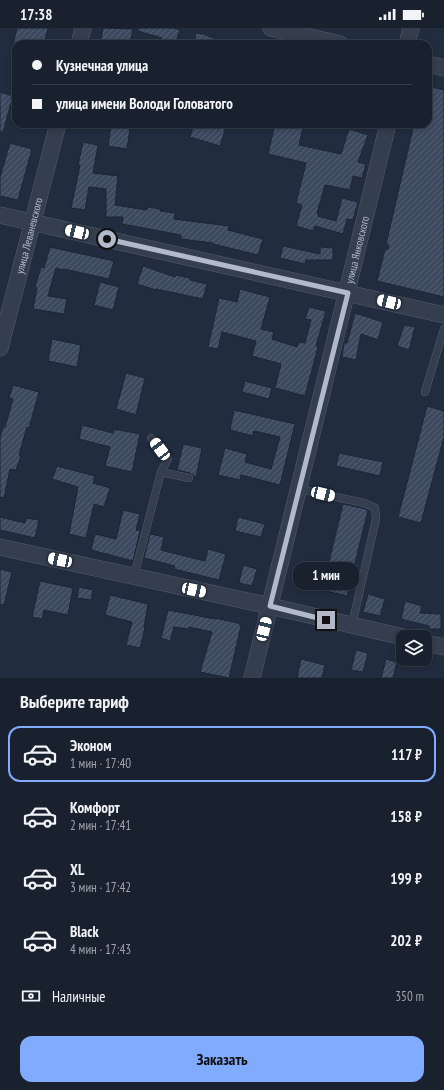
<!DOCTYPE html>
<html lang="ru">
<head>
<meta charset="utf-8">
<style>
  :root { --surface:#19212f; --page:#222937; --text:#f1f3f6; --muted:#9fa3aa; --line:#373e4b; --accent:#81abff }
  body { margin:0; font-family:"PT Sans Narrow",sans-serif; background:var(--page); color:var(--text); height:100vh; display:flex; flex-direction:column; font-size:15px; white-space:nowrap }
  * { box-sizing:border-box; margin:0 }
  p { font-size:13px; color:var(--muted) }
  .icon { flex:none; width:22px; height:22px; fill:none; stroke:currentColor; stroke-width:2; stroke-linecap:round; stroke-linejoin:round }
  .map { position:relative; height:650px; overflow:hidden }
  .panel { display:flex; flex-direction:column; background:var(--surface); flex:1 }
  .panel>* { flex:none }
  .banner { position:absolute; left:12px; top:12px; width:420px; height:88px; border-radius:12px; box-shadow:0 2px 6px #0003,0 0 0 1px var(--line); display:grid; align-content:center; height:88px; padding:0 20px; background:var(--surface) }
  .fabs { position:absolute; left:396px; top:602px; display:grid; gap:8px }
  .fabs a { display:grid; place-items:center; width:36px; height:36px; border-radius:8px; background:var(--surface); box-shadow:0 2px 6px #0003,0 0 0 1px var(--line); font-size:20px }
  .end { position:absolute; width:18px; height:18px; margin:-9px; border:5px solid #b1b9ca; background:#111; box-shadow:0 0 0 2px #111 }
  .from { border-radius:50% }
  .bubble { position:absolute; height:28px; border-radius:12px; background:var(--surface); box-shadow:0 2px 6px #0003,0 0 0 1px var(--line); font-size:13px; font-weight:800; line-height:28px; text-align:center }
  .car { position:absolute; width:12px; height:24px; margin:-12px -6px; border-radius:5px; box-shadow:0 0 3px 1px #0007; background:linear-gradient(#fff 24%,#345 0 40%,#fff 0 76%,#345 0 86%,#fff 0) }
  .banner b { display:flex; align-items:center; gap:14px; height:38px; font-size:15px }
  .banner b+b { border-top:1px solid var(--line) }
  .banner i { width:10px; height:10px; background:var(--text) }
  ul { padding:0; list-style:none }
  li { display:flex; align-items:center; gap:12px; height:56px; margin:0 8px 6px; padding:0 12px; border:2px solid transparent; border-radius:12px }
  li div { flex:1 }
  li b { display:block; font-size:15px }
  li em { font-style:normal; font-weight:800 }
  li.active { border-color:var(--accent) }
  li>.icon { width:36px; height:36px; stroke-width:1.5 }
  h2 { padding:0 20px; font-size:18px; line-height:48px }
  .pay { display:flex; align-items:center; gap:10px; height:44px; padding:0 20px; font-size:15px }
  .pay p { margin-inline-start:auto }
  .cta { display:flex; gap:8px; margin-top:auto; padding:8px 20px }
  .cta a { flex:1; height:46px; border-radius:12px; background:var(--accent); color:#111; font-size:16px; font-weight:800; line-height:46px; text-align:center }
  .status { display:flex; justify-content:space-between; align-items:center; height:28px; padding:0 20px; background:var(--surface); direction:ltr }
  .status svg { height:11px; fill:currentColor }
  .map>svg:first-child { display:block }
  .building { fill:url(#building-hatch); stroke:#1c2536 }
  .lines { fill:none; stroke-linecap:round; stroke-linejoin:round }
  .service-casing { stroke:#535c6d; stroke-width:8 }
  .tertiary-casing { stroke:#535c6d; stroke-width:17 }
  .service { stroke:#353e4f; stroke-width:7 }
  .tertiary { stroke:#353e4f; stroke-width:16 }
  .route { stroke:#b1b9ca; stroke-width:5 }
  .labels { text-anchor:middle; stroke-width:3; stroke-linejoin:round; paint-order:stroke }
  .street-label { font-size:11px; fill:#b1b9ca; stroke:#1a2334 }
</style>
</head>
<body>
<div class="status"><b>17:38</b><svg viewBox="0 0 49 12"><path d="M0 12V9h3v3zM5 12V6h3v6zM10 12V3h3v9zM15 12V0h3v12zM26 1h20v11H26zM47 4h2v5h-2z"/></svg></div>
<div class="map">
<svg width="444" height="650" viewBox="0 0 444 650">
  <defs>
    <pattern id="building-hatch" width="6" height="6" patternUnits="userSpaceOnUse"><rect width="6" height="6" fill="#3c495f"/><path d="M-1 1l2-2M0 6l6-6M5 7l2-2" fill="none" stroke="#566175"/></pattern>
  </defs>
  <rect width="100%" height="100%" fill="#212c3f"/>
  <path class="building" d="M17 0H48L44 16H13Z
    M103 0 133 1 130 16H100Z
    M138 0H174L180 2 175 16H160L162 10 138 3Z
    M196 5 203 6 226 15V16H194Z
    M428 58 444 62V269L377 253 385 221H388L389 217 386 216 414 96H428Z
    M0 64 13 68 3 104H0Z
    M194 96H227L220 118 190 109Z
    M275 96H304L299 117 341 126 349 101 368 107 358 134 366 136 362 150 353 148 350 162 325 157 317 185H318V188L336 193 342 170 358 174 353 192 347 191 343 206 315 198 313 203 296 198 302 177 296 175 306 135 268 126Z
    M111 98 130 101 127 121 108 118Z
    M83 114 98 117 93 145 118 148 115 177 147 182 148 179 160 181V183L175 185 174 191 229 198 228 202 263 211 258 227 213 216V215L181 211V207L122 196 123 189H106V161L89 159 85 182 71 180 80 137H78Z
    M10 115 32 121 18 172 0 168V149Z
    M283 218 320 226V219L333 220V232H306L305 236 280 230Z
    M50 219 114 233 109 251 64 241 63 242 56 240 48 268 67 271 64 286 33 281 37 260 35 259 41 239 44 240Z
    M143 238 175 249 176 247 190 250V252L207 256 203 271 156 261V262L137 256Z
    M100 254 119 259 113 282 94 277Z
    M240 261 270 269 261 301 274 304 272 311 297 319 299 314 305 315 311 292 305 291 309 279 326 283 316 318 318 319 305 368 275 360 281 336 252 328 256 313 222 304 218 321 208 319 219 270 237 274Z
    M355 285 383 294 378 312 361 306 356 332 342 329 344 315H347Z
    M404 297 415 299 409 322 397 318Z
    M52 311 81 317 77 339 48 333Z
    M126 345 145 350 136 387 116 381Z
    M245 353 272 360 269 371 242 364Z
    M13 357 39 364 29 400 27 399 19 427 21 428 16 442 10 441 4 470 0 469V410L3 399H5L13 371 9 370Z
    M427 378 444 383V409L421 495 398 489Z
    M234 382 295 396 280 457 241 447 240 452 218 447 225 420 247 426 245 434 271 441 280 409 254 403 253 408 230 402Z
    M82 397 113 405 114 401 140 406 132 444 105 438 110 419 79 411Z
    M183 416 202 420 196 449 190 445 177 442Z
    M339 425 383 434 380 448 336 438Z
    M57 438 95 448 93 455 110 460 104 479 94 476 86 510 69 506 78 459 52 451Z
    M343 476 362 480 368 482 347 568 322 562Z
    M123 482 140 486 136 502 140 503 133 533 91 522 95 506 116 511Z
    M0 489 25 495 26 490 39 492 35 510 0 502Z
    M238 489 265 496 261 509 235 503Z
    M150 506 164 509 161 522 205 533 208 521 226 526 219 552 174 541 175 538 144 530Z
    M243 537 257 541 252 558 239 555Z
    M0 541 12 544 4 577 0 576Z
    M40 553 73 560 68 587 44 582 42 591 32 589Z
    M79 559 93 562 91 572 77 570Z
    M368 566 385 571 380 588 363 584Z
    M110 567 148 576 144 599 145 600 140 620 126 617 132 594 105 587Z
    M405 573 422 578 420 585 441 586V601H429V598L401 591Z
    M168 582 215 591V590L238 595 241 598 229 650 200 644 212 604 189 599 188 601 174 599 170 613 161 610Z
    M356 622 368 625 363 644 351 642Z
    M301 631 325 637 322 650H297Z
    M386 631 397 634 393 650H381Z"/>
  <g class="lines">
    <defs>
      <path id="service" d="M425 364 444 301
        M151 410 168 431 161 444
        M299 461 364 475 375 480 376 491 352 597
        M134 548 161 444 189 450"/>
      <g id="tertiary">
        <path d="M271 0 340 16"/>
        <path d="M79 16 83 0"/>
        <path d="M407 16 411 0"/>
        <path d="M428 36 444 40"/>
        <path d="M0 187 444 287"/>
        <path id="s1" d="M0 320 58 96"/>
        <path d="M0 519 270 578 403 609"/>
        <path d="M425 615 444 619"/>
        <path id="s2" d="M252 650 388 96"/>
      </g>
    </defs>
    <use href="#service" class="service-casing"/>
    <use href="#tertiary" class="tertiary-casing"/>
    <use href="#service" class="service"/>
    <use href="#tertiary" class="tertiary"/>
  </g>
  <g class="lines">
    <path class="route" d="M107 211 348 265 270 578 326 592"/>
  </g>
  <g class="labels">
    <g class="street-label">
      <text dy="4" stroke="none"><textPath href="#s1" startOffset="116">улица Леваневского</textPath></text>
      <text dy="4" stroke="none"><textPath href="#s2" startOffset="441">улица Янковского</textPath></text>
    </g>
  </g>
</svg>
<div class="fabs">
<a><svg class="icon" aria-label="layers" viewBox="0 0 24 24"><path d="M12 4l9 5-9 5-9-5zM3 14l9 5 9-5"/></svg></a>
</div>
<i class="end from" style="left:107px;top:211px"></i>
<i class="end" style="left:326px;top:592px"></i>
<div class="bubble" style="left:293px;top:534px;width:66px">1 мин</div>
<i class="car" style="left:77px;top:204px;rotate:283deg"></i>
<i class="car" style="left:389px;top:274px;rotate:283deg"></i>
<i class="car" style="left:160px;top:421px;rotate:323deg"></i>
<i class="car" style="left:323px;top:466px;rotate:103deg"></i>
<i class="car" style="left:60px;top:532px;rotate:282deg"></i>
<i class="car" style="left:194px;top:562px;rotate:102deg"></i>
<i class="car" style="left:264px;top:601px;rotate:14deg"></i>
<div class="banner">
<b><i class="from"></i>Кузнечная улица</b>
<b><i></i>улица имени Володи Головатого</b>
</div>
</div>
<section class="panel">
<h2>Выберите тариф</h2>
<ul>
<li class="active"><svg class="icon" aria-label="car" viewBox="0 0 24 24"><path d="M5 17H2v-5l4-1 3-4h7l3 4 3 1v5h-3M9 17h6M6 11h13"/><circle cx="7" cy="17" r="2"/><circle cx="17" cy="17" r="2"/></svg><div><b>Эконом</b><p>1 мин · 17:40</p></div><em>117 ₽</em></li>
<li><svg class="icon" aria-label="car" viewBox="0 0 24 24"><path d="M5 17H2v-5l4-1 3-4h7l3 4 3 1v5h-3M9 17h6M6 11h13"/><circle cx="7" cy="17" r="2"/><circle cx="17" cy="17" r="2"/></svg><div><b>Комфорт</b><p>2 мин · 17:41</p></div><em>158 ₽</em></li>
<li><svg class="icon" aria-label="car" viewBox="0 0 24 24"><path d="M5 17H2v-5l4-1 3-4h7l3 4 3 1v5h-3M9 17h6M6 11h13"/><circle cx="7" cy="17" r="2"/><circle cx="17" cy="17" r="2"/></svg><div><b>XL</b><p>3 мин · 17:42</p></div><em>199 ₽</em></li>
<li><svg class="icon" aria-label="car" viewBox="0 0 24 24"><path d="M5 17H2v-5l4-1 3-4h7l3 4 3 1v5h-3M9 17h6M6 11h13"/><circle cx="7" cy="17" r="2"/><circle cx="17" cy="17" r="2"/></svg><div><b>Black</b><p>4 мин · 17:43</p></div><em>202 ₽</em></li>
</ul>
<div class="pay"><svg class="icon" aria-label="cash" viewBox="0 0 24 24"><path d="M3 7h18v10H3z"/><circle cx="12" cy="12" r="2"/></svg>Наличные<p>350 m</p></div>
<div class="cta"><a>Заказать</a></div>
</section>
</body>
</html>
